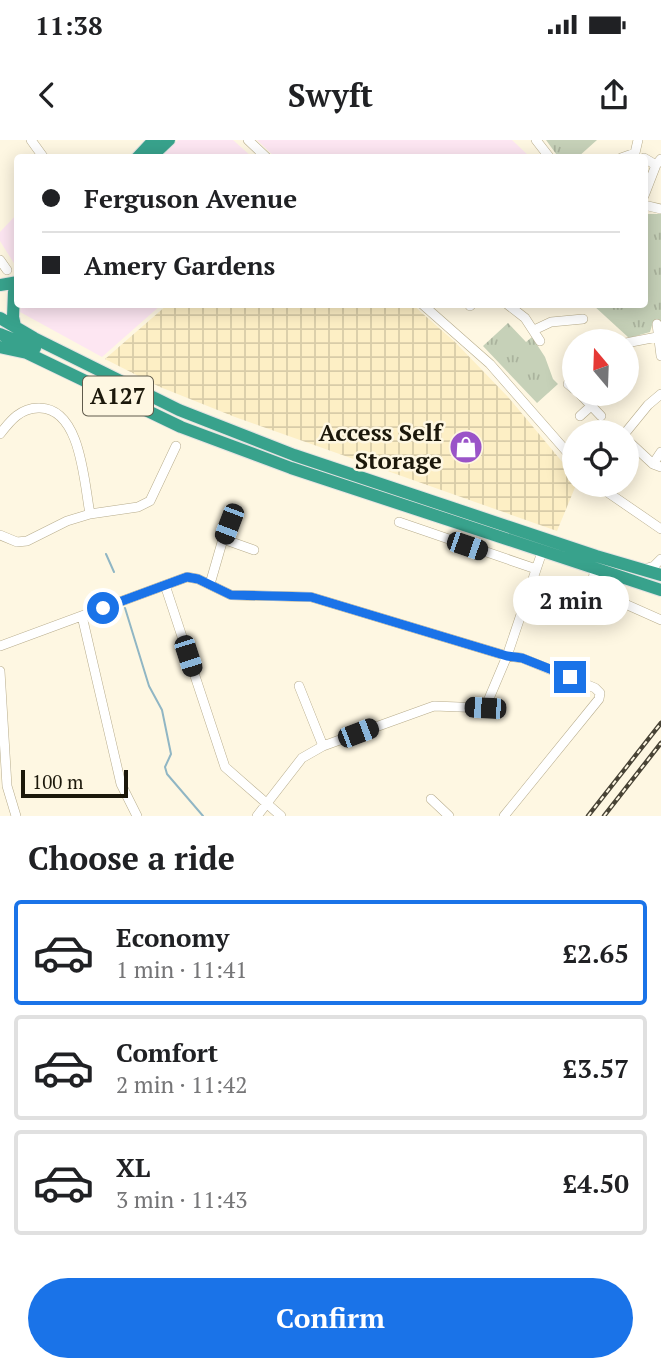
<!DOCTYPE html>
<html lang="en">
<head>
<meta charset="utf-8">
<style>
  :root { --surface:#fff; --page:#f2f2f2; --text:#202124; --muted:#757577; --line:#e0e0e0; --accent:#1a73e8 }
  body { margin:0; font-family:"PT Serif",serif; background:var(--page); color:var(--text); height:100vh; display:flex; flex-direction:column; font-size:26px; white-space:nowrap }
  * { box-sizing:border-box; margin:0 }
  p { font-size:23px; color:var(--muted) }
  .icon { flex:none; width:38px; height:38px; fill:none; stroke:currentColor; stroke-width:2; stroke-linecap:round; stroke-linejoin:round }
  .map { position:relative; height:676px; overflow:hidden }
  .panel { display:flex; flex-direction:column; background:var(--surface); flex:1 }
  .panel>* { flex:none }
  .guide { position:absolute; left:14px; top:14px; width:634px; height:154px; border-radius:7px; box-shadow:0 4px 18px #0003; display:grid; align-content:center; height:154px; padding:0 28px; background:var(--surface) }
  .needle { width:46px; rotate:341deg }
  .buttons { position:absolute; left:562px; top:189px; display:grid; gap:14px }
  .buttons a { display:grid; place-items:center; width:77px; height:77px; border-radius:50%; background:var(--surface); box-shadow:0 4px 18px #0003; font-size:35px }
  .scale { position:absolute; left:21px; bottom:18px; width:107px; box-sizing:border-box; padding-left:7px; border:4px solid #1c180b; border-top:0; font-size:19px; line-height:24px; white-space:nowrap; color:#1c180b; -webkit-text-stroke:5px #fef7e2; paint-order:stroke }
  .end { position:absolute; width:32px; height:32px; margin:-16px; border:9px solid #1a73e8; background:#fff; box-shadow:0 0 0 4px #fff }
  .from { border-radius:50% }
  .bubble { position:absolute; height:49px; border-radius:24px; background:var(--surface); box-shadow:0 4px 18px #0003; font-size:23px; font-weight:700; line-height:49px; text-align:center }
  .car { position:absolute; width:21px; height:42px; margin:-21px -10px; border-radius:9px; box-shadow:0 0 5px 2px #0007; background:linear-gradient(#222 24%,#8ab4d8 0 40%,#222 0 76%,#8ab4d8 0 86%,#222 0) }
  .guide b { display:flex; align-items:center; gap:24px; height:66px; font-size:26px }
  .guide b+b { border-top:2px solid var(--line) }
  .guide i { width:18px; height:18px; background:var(--text) }
  ul { padding:0; list-style:none }
  li { display:flex; align-items:center; gap:21px; height:105px; margin:0 14px 10px; padding:0 14px; border:4px solid var(--line); border-radius:7px }
  li div { flex:1 }
  li b { display:block; font-size:26px }
  li em { font-style:normal; font-weight:700 }
  li.selected { border-color:var(--accent) }
  li>.icon { width:63px; height:63px; stroke-width:1.5 }
  h2 { padding:0 28px; font-size:32px; line-height:84px }
  .cta { display:flex; gap:14px; margin-top:auto; padding:14px 28px }
  .cta a { flex:1; height:80px; border-radius:42px; background:var(--accent); color:#fff; font-size:28px; font-weight:700; line-height:80px; text-align:center }
  .status { display:flex; justify-content:space-between; align-items:center; height:49px; padding:0 35px; background:var(--surface); direction:ltr }
  .status svg { height:19px; fill:currentColor }
  header { display:flex; justify-content:space-between; align-items:center; height:91px; padding:0 28px; background:var(--surface); font-size:32px; font-weight:700 }
  .map>svg:first-child { display:block }
  .commercial { fill:#fde6f2 }
  .industrial { fill:url(#industrial-grid) }
  .park { fill:url(#park-tufts) }
  .lines { fill:none; stroke-linecap:round; stroke-linejoin:round }
  .stream { stroke:#90b6c4; stroke-width:2 }
  .minor-casing { stroke:#b7ac8c; stroke-width:10 }
  .highway-casing { stroke:#e4e3e2; stroke-width:14 }
  .minor { stroke:#fff; stroke-width:9 }
  .highway { stroke:#38a28c; stroke-width:12 }
  .rail-casing { stroke:#484335; stroke-width:4.5 }
  .rail { stroke:#fef7e2; stroke-width:2; stroke-dasharray:5; stroke-linecap:butt }
  .route { stroke:#1a73e8; stroke-width:9 }
  .labels { text-anchor:middle; stroke-width:5; stroke-linejoin:round; paint-order:stroke }
  .shield { fill:#fef7e2; stroke:#605b4c; stroke-width:2 }
  .shield-label { font-size:23px; font-weight:bold; fill:#1c180b }
  .poi-label { font-size:24px; font-weight:bold; fill:#1c180b; stroke:#fef7e2; text-anchor:end }
</style>
</head>
<body>
<div class="status"><b>11:38</b><svg viewBox="0 0 49 12"><path d="M0 12V9h3v3zM5 12V6h3v6zM10 12V3h3v9zM15 12V0h3v12zM26 1h20v11H26zM47 4h2v5h-2z"/></svg></div>
<header><svg class="icon" aria-label="back" viewBox="0 0 24 24"><path d="M15 5l-7 7 7 7"/></svg>Swyft<svg class="icon" aria-label="share" viewBox="0 0 24 24"><path d="M12 15V3M7 8l5-5 5 5M5 13v7h14v-7"/></svg></header>
<div class="map">
<svg width="661" height="676" viewBox="0 0 661 676">
  <defs>
    <pattern id="industrial-grid" width="8" height="8" patternUnits="userSpaceOnUse" patternTransform="scale(1.75)"><rect width="8" height="8" fill="#fdefc5"/><path d="M0 4h8M4 0v8" fill="none" stroke="#d8cca8"/></pattern>
    <pattern id="park-tufts" width="24" height="20" patternUnits="userSpaceOnUse" patternTransform="scale(1.75)"><rect width="24" height="20" fill="#c6d1b8"/><path d="M3 7l-1-3M5 7V3M7 7l1-3M15 17l-1-3M17 17v-4M19 17l1-3" fill="none" stroke="#aab39d"/></pattern>
  </defs>
  <rect width="100%" height="100%" fill="#fef7e2"/>
  <path class="commercial" d="M178 0H233L252 17H161Z
    M257 0H512L530 17H275Z
    M17 74V128L0 101V92Z
    M21 165V164L161 165 102 217 20 172Z"/>
  <path class="industrial" d="M167 165H413L455 202 509 258 574 336V345H576L557 391 235 277 160 247 105 219Z"/>
  <path class="park" d="M546 0H597L578 17 559 18Z
    M647 74H661V182H653L650 192 629 198 593 165 644 164V86Z
    M508 183 526 202 532 197 545 217 553 239 558 244 537 263 483 206Z"/>
  <g class="lines">
    <path class="stream" d="M106 414 114 432
      M125 468 149 546 162 570 171 614 165 627 167 634 203 676"/>
    <defs>
      <path id="minor" d="M31 0 44 18
        M248 0 267 18
        M536 0 550 18
        M621 18 635 13 638 0
        M644 18 656 25
        M644 56 656 25 661 19
        M644 65 661 69
        M0 120 7 130
        M422 164 490 224 574 320
        M507 164 525 178 540 201
        M470 166 472 164
        M657 184 661 216
        M534 190 551 182 583 179
        M626 203 657 197
        M568 244 574 249
        M580 254 601 276
        M580 276 591 266
        M626 292 648 265 661 254
        M0 294C10 281 21 267 40 268 81 269 84 342 90 374
        M626 299 653 324 661 327
        M653 324 661 312
        M597 345 661 389
        M399 382 536 429
        M0 395 17 402 27 401 67 381 90 374 138 367 150 361 176 306
        M223 399 235 369
        M645 429 654 426 661 419
        M595 430 591 447 596 451 661 480
        M210 444 223 399 254 410
        M165 445 225 627 281 676
        M82 476 121 644 137 676
        M0 506 187 437 198 439 231 455 311 457 507 516 522 518 595 548 600 553 599 559 504 676
        M0 531 7 646 16 676
        M299 546 323 606
        M431 659 449 676
        M257 676 302 618 323 606 434 566 485 568 507 516 542 412"/>
      <path id="highway" d="M137 18 154 0
        M150 18 169 0
        M0 145 18 142
        M14 152 13 177 15 186
        M0 178 34 198 179 270 294 315 596 416 661 435
        M0 194 35 208
        M0 207 27 213 181 287 291 328 661 450"/>
    </defs>
    <use href="#minor" class="minor-casing"/>
    <use href="#highway" class="highway-casing"/>
    <use href="#minor" class="minor"/>
    <use href="#highway" class="highway"/>
    <defs>
      <path id="rail" d="M588 676 661 583
        M604 676 661 603"/>
    </defs>
    <use href="#rail" class="rail-casing"/>
    <use href="#rail" class="rail"/>
  </g>
  <g class="lines">
    <path class="route" d="M103 468 187 437 198 439 231 455 311 457 507 516 522 518 570 537"/>
  </g>
  <defs>
    <symbol id="shop-disc" viewBox="-11 -11 22 22"><circle r="9.5" fill="#9a54c8" stroke="#fef7e2"/><path d="M-5-2.5h2.3a2.7 3.5 0 0 1 5.4 0H5L5.5 6h-11ZM-1.5-2.5h3a1.5 2.3 0 0 0-3 0Z" fill="#fff"/></symbol>
  </defs>
  <g fill-rule="evenodd">
    <use href="#shop-disc" x="447" y="288" width="38" height="38"/>
  </g>
  <g class="labels">
    <rect class="shield" x="83" y="236.5" width="70" height="39" rx="5"/>
    <g class="shield-label">
      <text x="118" y="264">A127</text>
    </g>
    <g class="poi-label">
      <text x="442" y="301">Access Self<tspan x="442" dy="28">Storage</tspan></text>
    </g>
  </g>
</svg>
<div class="buttons">
<a><svg class="needle" viewBox="-14 -14 28 28"><path d="M0-13l5 13h-10z" fill="#e53935"/><path d="M0 13l5-13h-10z" fill="#757577"/></svg></a>
<a><svg class="icon" aria-label="locate" viewBox="0 0 24 24"><circle cx="12" cy="12" r="6"/><path d="M12 2v4M12 18v4M2 12h4M18 12h4"/></svg></a>
</div>
<div class="scale">100 m</div>
<i class="end from" style="left:103px;top:468px"></i>
<i class="end" style="left:570px;top:537px"></i>
<div class="bubble" style="left:513px;top:436px;width:116px">2 min</div>
<i class="car" style="left:229px;top:384px;rotate:201deg"></i>
<i class="car" style="left:467px;top:406px;rotate:109deg"></i>
<i class="car" style="left:188px;top:516px;rotate:162deg"></i>
<i class="car" style="left:485px;top:568px;rotate:273deg"></i>
<i class="car" style="left:358px;top:593px;rotate:69deg"></i>
<div class="guide">
<b><i class="from"></i>Ferguson Avenue</b>
<b><i></i>Amery Gardens</b>
</div>
</div>
<section class="panel">
<h2>Choose a ride</h2>
<ul>
<li class="selected"><svg class="icon" aria-label="car" viewBox="0 0 24 24"><path d="M5 17H2v-5l4-1 3-4h7l3 4 3 1v5h-3M9 17h6M6 11h13"/><circle cx="7" cy="17" r="2"/><circle cx="17" cy="17" r="2"/></svg><div><b>Economy</b><p>1 min · 11:41</p></div><em>£2.65</em></li>
<li><svg class="icon" aria-label="car" viewBox="0 0 24 24"><path d="M5 17H2v-5l4-1 3-4h7l3 4 3 1v5h-3M9 17h6M6 11h13"/><circle cx="7" cy="17" r="2"/><circle cx="17" cy="17" r="2"/></svg><div><b>Comfort</b><p>2 min · 11:42</p></div><em>£3.57</em></li>
<li><svg class="icon" aria-label="car" viewBox="0 0 24 24"><path d="M5 17H2v-5l4-1 3-4h7l3 4 3 1v5h-3M9 17h6M6 11h13"/><circle cx="7" cy="17" r="2"/><circle cx="17" cy="17" r="2"/></svg><div><b>XL</b><p>3 min · 11:43</p></div><em>£4.50</em></li>
</ul>
<div class="cta"><a>Confirm</a></div>
</section>
</body>
</html>
